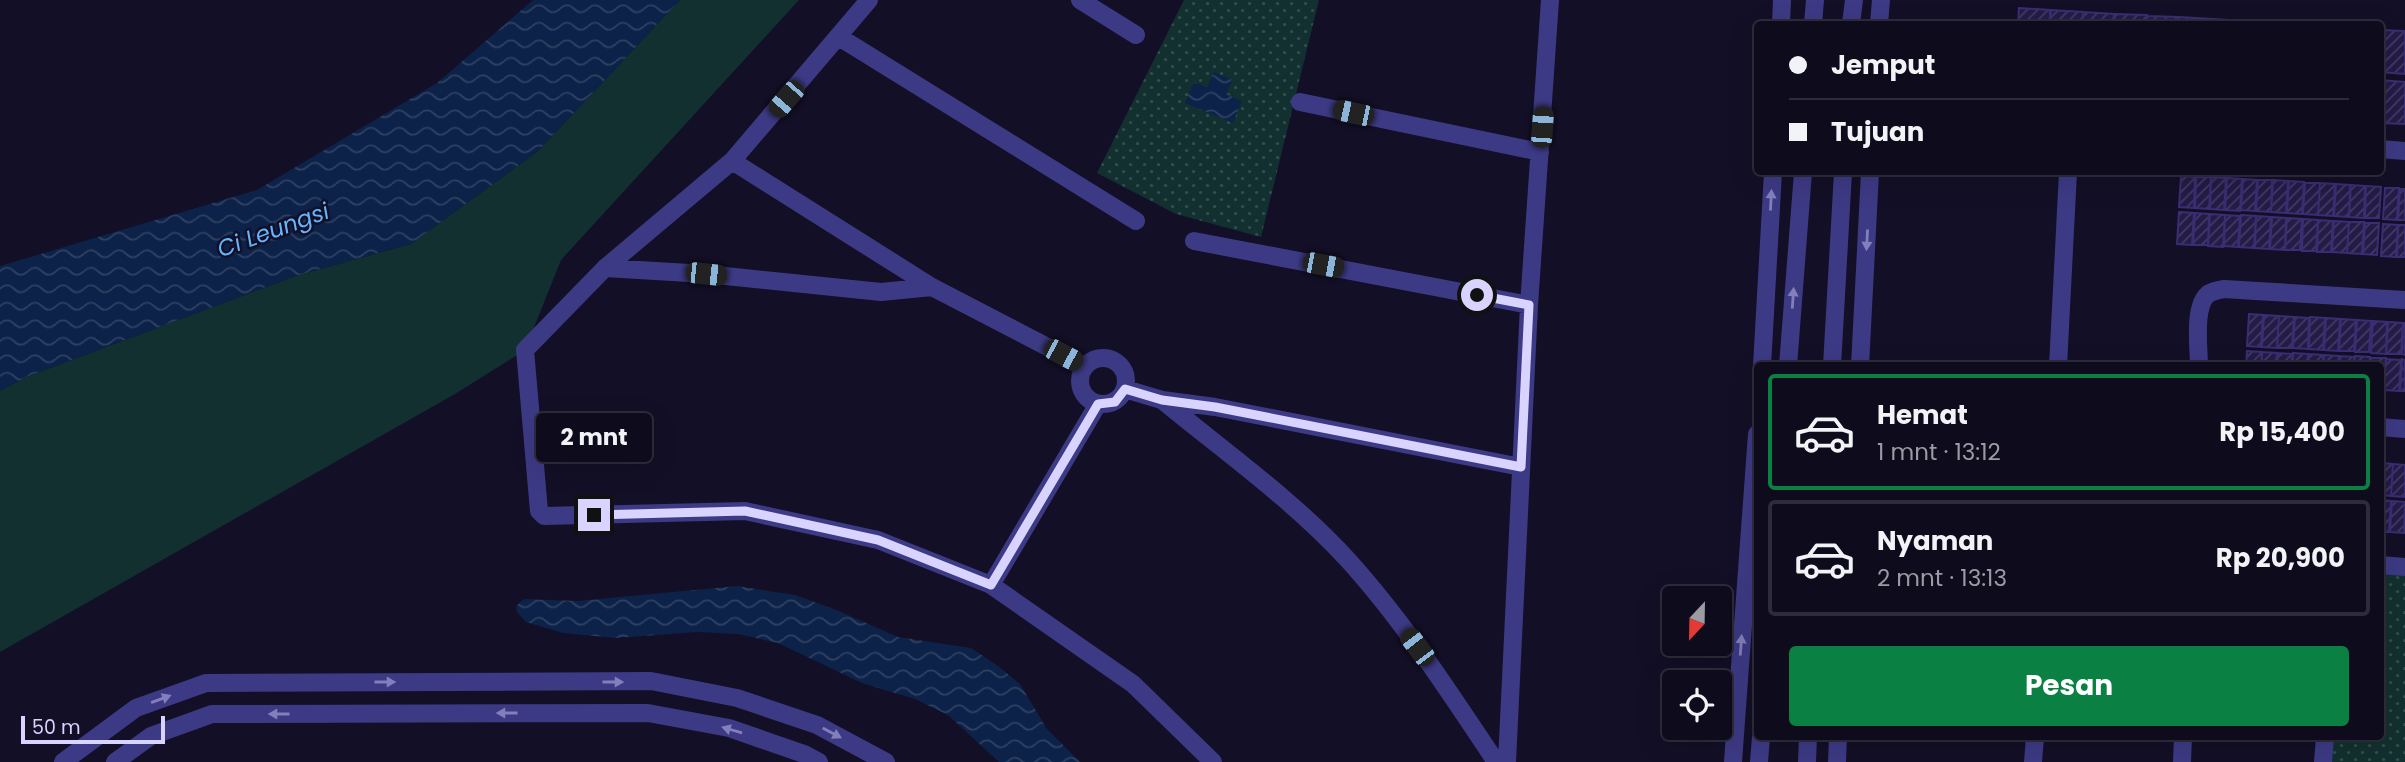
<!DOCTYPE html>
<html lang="id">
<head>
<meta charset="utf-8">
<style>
  :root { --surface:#0e0b1c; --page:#171425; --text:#f1f3f6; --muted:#9b9ba3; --line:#2e2b3b; --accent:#0b8043 }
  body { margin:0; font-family:Poppins,sans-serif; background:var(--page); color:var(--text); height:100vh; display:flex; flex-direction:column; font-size:26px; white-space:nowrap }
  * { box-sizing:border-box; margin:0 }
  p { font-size:23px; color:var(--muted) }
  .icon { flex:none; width:38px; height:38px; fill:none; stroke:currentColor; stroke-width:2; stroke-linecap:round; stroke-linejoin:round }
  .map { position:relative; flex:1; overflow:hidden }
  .side { position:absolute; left:1754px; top:362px; width:630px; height:378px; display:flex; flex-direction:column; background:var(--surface); border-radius:7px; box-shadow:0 7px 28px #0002,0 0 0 2px var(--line) }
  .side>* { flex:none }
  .banner { position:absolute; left:1754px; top:21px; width:630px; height:154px; border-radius:7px; box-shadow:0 7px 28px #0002,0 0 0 2px var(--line); display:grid; align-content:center; height:154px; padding:0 35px; background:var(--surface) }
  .needle { width:46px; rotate:202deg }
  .controls { position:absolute; left:1662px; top:586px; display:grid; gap:14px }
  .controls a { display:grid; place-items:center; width:70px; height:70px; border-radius:7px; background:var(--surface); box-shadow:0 7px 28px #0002,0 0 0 2px var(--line); font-size:35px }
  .scale { position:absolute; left:21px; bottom:18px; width:144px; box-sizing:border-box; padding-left:7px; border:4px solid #d9d4ff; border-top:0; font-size:19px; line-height:24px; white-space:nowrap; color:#d9d4ff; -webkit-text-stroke:5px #130f26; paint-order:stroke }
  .end { position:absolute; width:32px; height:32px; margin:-16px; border:9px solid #d9d4ff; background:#111; box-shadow:0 0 0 4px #111 }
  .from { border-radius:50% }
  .bubble { position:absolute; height:49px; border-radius:7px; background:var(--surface); box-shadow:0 7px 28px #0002,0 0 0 2px var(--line); font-size:23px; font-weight:700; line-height:49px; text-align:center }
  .car { position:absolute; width:21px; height:42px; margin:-21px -10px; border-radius:9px; box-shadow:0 0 5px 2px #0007; background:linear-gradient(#222 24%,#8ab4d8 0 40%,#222 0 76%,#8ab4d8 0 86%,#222 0) }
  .banner b { display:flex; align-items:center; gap:24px; height:66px; font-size:26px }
  .banner b+b { border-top:2px solid var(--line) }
  .banner i { width:18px; height:18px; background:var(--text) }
  ul { padding:12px 0 0; list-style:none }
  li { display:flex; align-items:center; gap:21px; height:116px; margin:0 14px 10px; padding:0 21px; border:4px solid var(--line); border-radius:7px }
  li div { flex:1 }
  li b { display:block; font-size:26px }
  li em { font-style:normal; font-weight:700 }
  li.current { border-color:var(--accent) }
  li>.icon { width:63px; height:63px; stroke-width:1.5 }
  .button { display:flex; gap:14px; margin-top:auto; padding:14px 35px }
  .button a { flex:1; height:80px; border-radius:7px; background:var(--accent); color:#fff; font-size:28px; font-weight:700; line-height:80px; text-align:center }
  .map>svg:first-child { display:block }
  .grass { fill:#12302f }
  .park { fill:url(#park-dots) }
  .water { fill:url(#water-waves) }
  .building { fill:url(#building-hatch); stroke:#3b2d73; stroke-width:2 }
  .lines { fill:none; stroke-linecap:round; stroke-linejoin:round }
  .minor { stroke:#3d3a85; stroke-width:18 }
  .oneway { fill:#837fbc }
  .route { stroke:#d9d4ff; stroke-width:9 }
  .labels { text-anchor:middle; stroke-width:5; stroke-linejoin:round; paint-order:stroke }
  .water-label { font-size:23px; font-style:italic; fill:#62b6ff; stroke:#130f26 }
</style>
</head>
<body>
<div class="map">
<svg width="2405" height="762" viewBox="0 0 2405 762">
  <defs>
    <pattern id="park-dots" width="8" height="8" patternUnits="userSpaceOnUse" patternTransform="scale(1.75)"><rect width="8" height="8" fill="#12302f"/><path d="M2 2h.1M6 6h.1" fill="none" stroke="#344d4e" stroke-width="1.8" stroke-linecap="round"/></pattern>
    <pattern id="water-waves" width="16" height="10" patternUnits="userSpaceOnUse" patternTransform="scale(1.75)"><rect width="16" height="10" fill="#0c2248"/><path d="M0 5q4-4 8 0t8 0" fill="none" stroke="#2f4163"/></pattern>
    <pattern id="building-hatch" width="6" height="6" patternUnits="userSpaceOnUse" patternTransform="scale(1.75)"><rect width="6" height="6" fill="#241b47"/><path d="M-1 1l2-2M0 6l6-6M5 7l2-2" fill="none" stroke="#433b63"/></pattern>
  </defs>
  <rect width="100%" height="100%" fill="#130f26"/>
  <path class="grass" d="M680 0H799L561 260 525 350 455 394 0 652V391L26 377 295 276 411 244 538 151Z"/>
  <path class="park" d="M1184 0H1319L1261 237 1176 214 1097 173Z
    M2380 572 2405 573V762H2331L2333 737H2380Z"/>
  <path class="water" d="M533 0H680L538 151 411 244 295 276 26 377 0 391V266L257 190 437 83Z
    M1214 72 1232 80 1226 94 1242 101 1233 123 1185 103 1194 82 1207 87Z
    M737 586 795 595 839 611 898 637 971 648 998 666 1020 684 1047 729 1080 762H999L948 715 915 699 862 683 778 643 738 634 697 632 616 638 563 633 526 622 517 612 516 606 524 599 578 601Z"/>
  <path class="building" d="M2019 8 2050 10V24H2018Z
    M2051 10 2083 12 2082 24H2050Z
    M2083 12 2114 14V24H2082Z
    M2115 14 2147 15 2146 24H2114Z
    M2147 16 2179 17 2178 24H2147Z
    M2179 17 2211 19 2210 24H2179Z
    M2213 19 2244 21V24H2212Z
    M2381 30 2405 31V74L2380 72Z
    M2380 80 2405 82V124L2380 123Z
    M2181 176 2195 177 2194 208 2179 207Z
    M2196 177H2211L2209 209 2195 208Z
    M2211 177 2226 178 2224 210 2210 209Z
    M2227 178 2242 179 2240 211 2225 210Z
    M2243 179 2257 180 2255 211 2241 210Z
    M2258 180H2272L2271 212 2256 211Z
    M2273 180 2288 181 2286 213 2271 212Z
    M2289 181 2304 182 2302 214 2287 213Z
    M2305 183H2320L2318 215 2303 214Z
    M2320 183 2335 184 2333 216 2318 215Z
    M2336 184 2350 185 2349 217 2334 216Z
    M2351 185 2365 186 2364 218 2349 217Z
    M2366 186 2381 187 2379 218H2365Z
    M2385 188H2399L2397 220 2383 219Z
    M2400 189H2405V220H2398Z
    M2179 212 2194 213 2192 245 2177 244Z
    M2195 213 2209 214 2208 245H2193Z
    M2210 214 2225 215 2223 247 2208 246Z
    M2225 215 2240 216 2238 247 2224 246Z
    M2241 215 2256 216 2254 248 2239 247Z
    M2256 216 2271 217 2269 249 2255 248Z
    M2272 217 2286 218 2285 250 2270 249Z
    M2287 218 2302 219 2300 250H2285Z
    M2303 219 2318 220 2316 251H2302Z
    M2318 220 2333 221 2331 252H2317Z
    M2334 221 2349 222 2347 253 2332 252Z
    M2349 222H2364L2362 254 2347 253Z
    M2365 223H2379L2377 255 2363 254Z
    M2383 224 2398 225 2396 257 2381 256Z
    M2398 225H2405V257H2397Z
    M2249 314 2263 315 2261 347 2247 346Z
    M2264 315 2279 316 2277 348 2262 347Z
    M2279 316 2294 317 2292 348H2277Z
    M2295 317 2309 318 2308 349 2293 348Z
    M2310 317 2325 318 2323 350 2309 349Z
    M2326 318 2340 319 2338 351 2324 350Z
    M2341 319 2356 320 2354 351H2339Z
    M2357 320 2371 321 2369 352H2355Z
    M2373 321 2387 322 2386 354 2371 353Z
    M2388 322 2403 323 2401 354H2386Z
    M2403 323H2405V355L2402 354Z
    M2247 351 2262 352 2261 366H2246Z
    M2262 352 2277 353 2276 366H2262Z
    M2278 353 2292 354 2291 366H2277Z
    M2293 353 2308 354 2307 366H2293Z
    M2309 354 2323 355V366H2308Z
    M2324 355 2339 356 2338 366H2324Z
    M2340 356 2354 357V366H2339Z
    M2355 356 2370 357 2369 366H2354Z
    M2371 358H2386L2384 390H2380V366H2371Z
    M2386 359 2401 360 2399 391 2384 390Z
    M2402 359 2405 360V391H2400Z
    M2380 463 2393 464 2391 496 2380 495Z
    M2393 464 2405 465V497L2391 496Z
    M2380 500 2391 501 2389 532H2380Z
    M2392 501 2405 502 2404 533 2390 532Z"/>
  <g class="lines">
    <path class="minor" d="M869 0 732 161 605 268 525 350 539 511 544 516 745 511 878 540 991 585 1133 684 1213 762
      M1080 0 1136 35
      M1781 24 1782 0
      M1813 24 1815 0
      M1851 24 1854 0
      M1879 24 1881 0
      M839 37 1136 221
      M1300 102 1540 152
      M2380 149 2405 151
      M732 161 932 287 1084 366
      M1194 241 1529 305
      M605 268 706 274 881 292 932 287
      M1080 381a23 23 0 1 1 46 0a23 23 0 1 1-46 0Z
      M1762 366 1773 172
      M1788 366 1803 172
      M1832 366 1843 172
      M1860 366 1870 172
      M2058 366 2068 172
      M2199 366C2199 348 2193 307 2208 294 2213 291 2218 290 2224 289L2405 300
      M1125 389 1162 400 1215 407 1521 467
      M1162 400C1225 452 1293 500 1348 560 1404 622 1450 693 1496 762
      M2380 427 2405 429
      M2380 565 2405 567
      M991 585 1098 404
      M63 762 136 708 206 683 651 681 737 698 817 725 886 762
      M115 762 151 736 212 714 648 713 729 728 804 754 819 762
      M1507 762 1529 305 1550 0
      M1733 762 1757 434
      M1759 762 1761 737
      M1807 762 1808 737
      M1837 762 1838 737
      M2033 762 2035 737
      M2182 762 2183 737
      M2323 762 2325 737"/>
  </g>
  <defs><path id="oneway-solid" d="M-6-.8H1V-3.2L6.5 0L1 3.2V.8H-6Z" transform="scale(1.75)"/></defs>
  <g class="oneway">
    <use href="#oneway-solid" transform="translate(1771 200) rotate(-87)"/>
    <use href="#oneway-solid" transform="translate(1867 240) rotate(93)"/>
    <use href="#oneway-solid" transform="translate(1793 298) rotate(-86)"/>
    <use href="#oneway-solid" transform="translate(1741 645) rotate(-86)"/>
    <use href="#oneway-solid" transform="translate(385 682)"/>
    <use href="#oneway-solid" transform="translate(613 682)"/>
    <use href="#oneway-solid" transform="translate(161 699) rotate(-20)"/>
    <use href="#oneway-solid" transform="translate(507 713) rotate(180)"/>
    <use href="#oneway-solid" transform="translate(279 714) rotate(180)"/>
    <use href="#oneway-solid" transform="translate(732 730) rotate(-164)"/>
    <use href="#oneway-solid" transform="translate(832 733) rotate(28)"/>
  </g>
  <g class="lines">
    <path class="route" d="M594 515 745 511 878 540 991 585 1098 404 1115 402 1125 389 1162 400 1215 407 1521 467 1529 305 1477 295"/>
  </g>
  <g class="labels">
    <g class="water-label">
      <text transform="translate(273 230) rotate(-20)" y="8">Ci Leungsi</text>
    </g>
  </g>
</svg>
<div class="controls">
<a><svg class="needle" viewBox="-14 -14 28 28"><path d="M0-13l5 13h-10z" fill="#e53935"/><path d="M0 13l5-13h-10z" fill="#9b9ba3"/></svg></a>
<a><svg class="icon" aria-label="locate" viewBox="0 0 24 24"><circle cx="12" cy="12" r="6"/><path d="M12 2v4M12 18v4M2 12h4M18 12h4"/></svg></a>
</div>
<div class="scale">50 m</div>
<i class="end from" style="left:1477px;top:295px"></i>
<i class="end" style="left:594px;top:515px"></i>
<div class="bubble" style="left:536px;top:413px;width:116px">2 mnt</div>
<i class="car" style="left:786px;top:99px;rotate:221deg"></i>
<i class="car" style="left:1353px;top:113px;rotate:282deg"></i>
<i class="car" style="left:1542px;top:127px;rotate:4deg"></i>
<i class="car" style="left:1323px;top:265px;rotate:101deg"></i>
<i class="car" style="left:706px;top:274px;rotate:96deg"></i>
<i class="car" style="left:1063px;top:355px;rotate:118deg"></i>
<i class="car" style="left:1417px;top:647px;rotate:323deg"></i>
<div class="banner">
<b><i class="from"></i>Jemput</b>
<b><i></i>Tujuan</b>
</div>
<section class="side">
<ul>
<li class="current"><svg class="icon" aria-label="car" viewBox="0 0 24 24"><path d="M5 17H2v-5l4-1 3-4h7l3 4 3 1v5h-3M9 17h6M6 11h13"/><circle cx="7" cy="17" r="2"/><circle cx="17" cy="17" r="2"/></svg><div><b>Hemat</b><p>1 mnt · 13:12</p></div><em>Rp 15,400</em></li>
<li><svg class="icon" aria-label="car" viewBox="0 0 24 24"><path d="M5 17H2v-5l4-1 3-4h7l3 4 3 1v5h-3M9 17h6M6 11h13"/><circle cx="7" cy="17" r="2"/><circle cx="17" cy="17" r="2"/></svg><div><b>Nyaman</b><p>2 mnt · 13:13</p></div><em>Rp 20,900</em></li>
</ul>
<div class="button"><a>Pesan</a></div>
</section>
</div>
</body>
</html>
